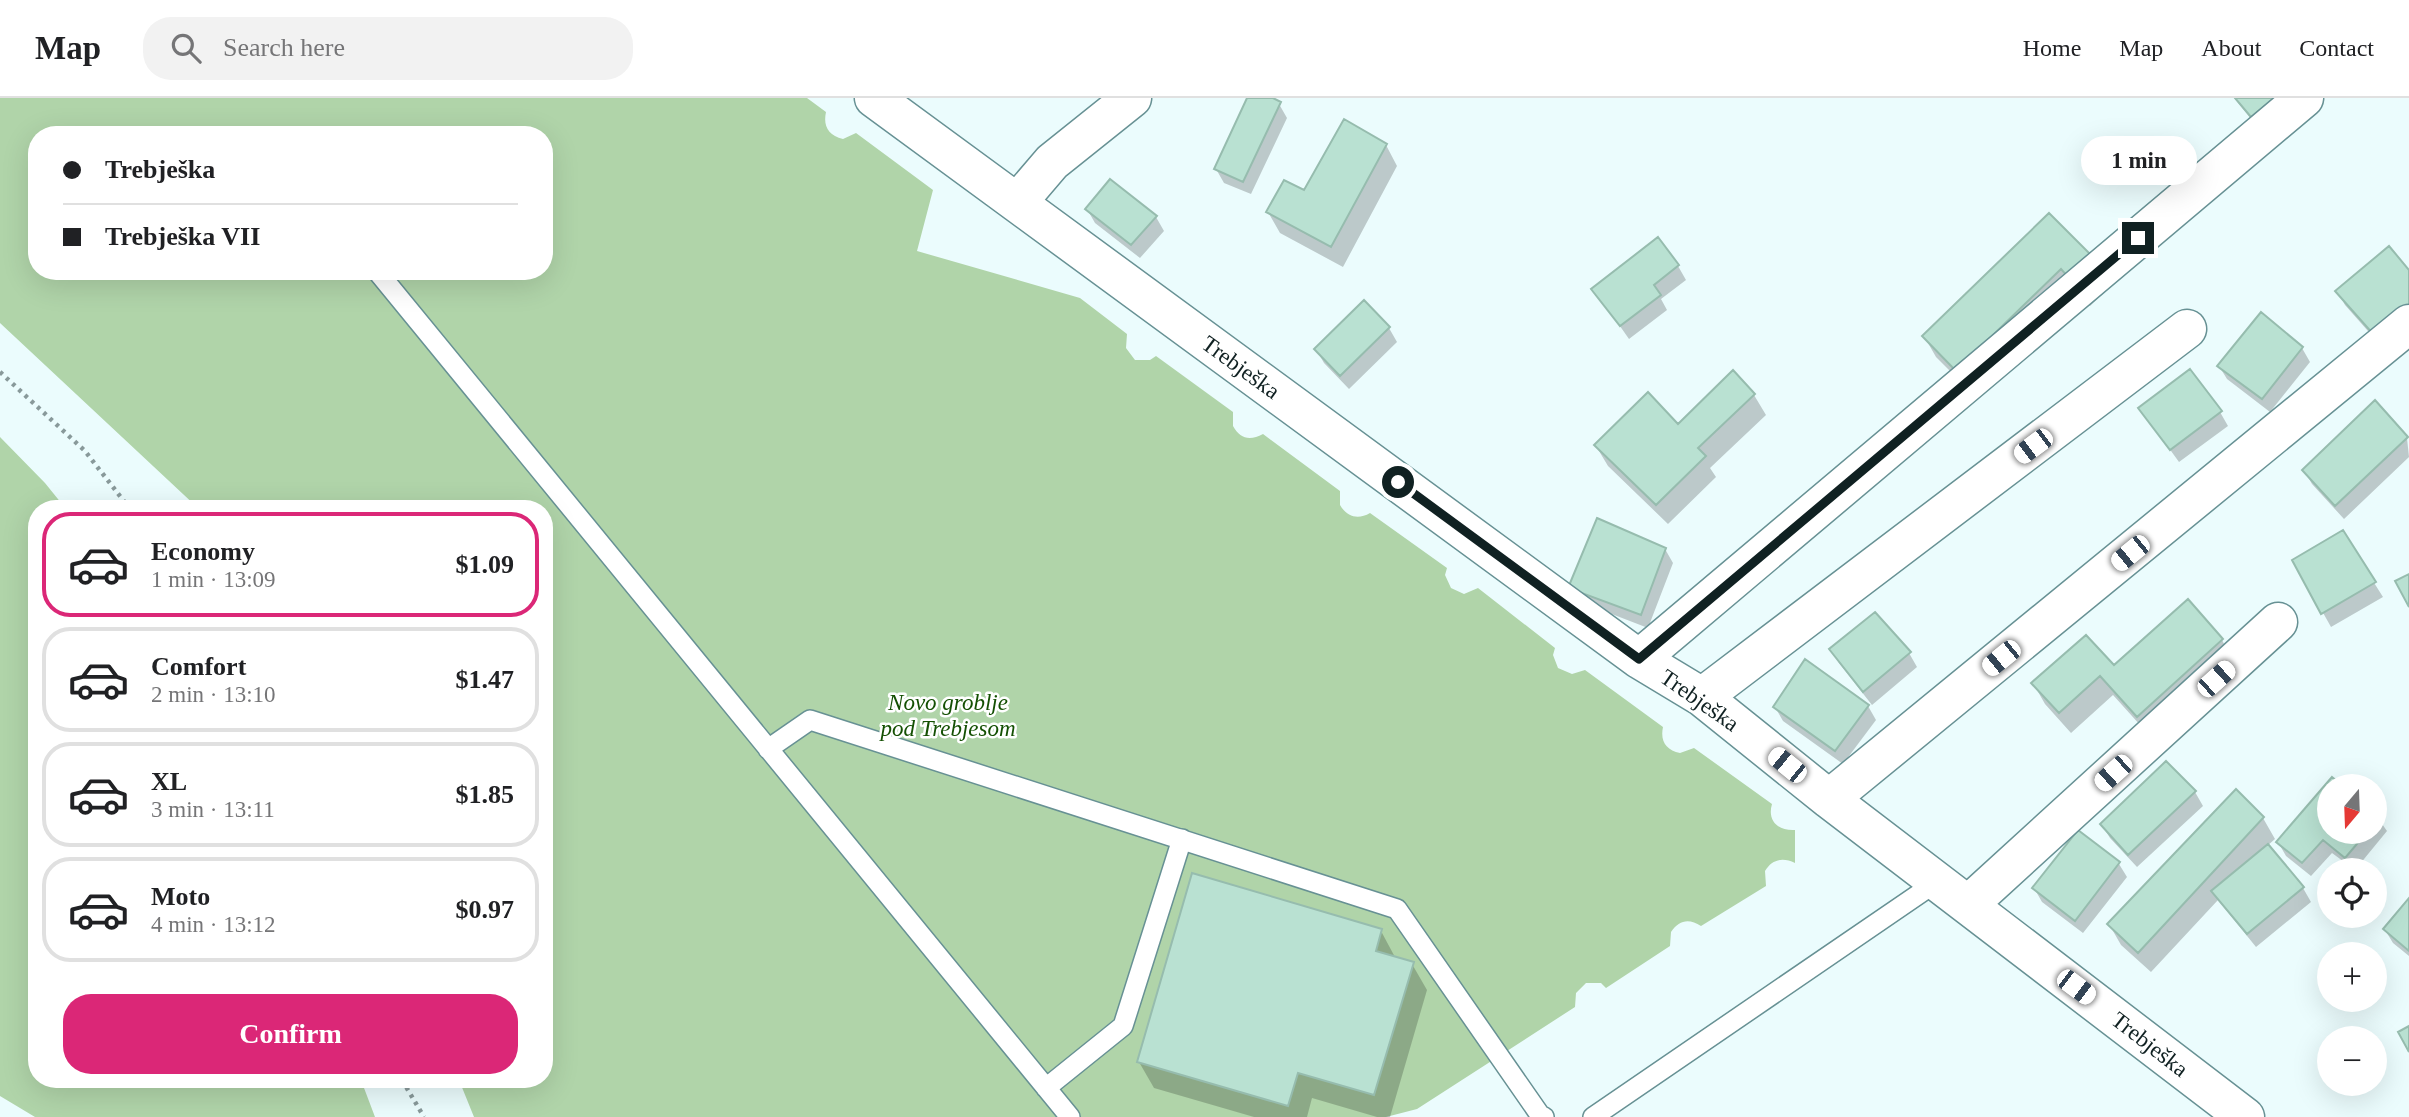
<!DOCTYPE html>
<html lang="en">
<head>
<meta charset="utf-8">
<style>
  :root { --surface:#fff; --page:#f2f2f2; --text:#202124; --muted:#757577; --line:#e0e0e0; --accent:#db2777 }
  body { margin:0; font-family:Georgia,serif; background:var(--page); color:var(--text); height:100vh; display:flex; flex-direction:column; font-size:26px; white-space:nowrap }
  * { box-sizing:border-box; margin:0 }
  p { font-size:23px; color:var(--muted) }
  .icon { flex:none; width:38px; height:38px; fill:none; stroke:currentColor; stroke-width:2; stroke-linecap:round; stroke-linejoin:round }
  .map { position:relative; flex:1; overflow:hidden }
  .side { position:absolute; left:28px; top:402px; width:525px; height:588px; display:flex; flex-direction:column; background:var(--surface); border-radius:28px; box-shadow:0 7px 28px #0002 }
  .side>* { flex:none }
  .hud { position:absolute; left:28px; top:28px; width:525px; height:154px; border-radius:28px; box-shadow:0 7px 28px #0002; display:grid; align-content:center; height:154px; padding:0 35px; background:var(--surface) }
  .needle { width:46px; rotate:199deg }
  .tools { position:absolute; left:2317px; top:676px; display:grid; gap:14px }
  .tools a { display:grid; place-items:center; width:70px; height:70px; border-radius:50%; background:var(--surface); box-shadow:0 7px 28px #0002; font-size:35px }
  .end { position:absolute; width:32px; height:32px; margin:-16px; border:9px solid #102122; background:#fff; box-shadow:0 0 0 4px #fff }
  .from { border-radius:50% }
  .bubble { position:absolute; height:49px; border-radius:24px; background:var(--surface); box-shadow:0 7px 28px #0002; font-size:23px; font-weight:600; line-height:49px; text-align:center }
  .car { position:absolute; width:21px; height:42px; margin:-21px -10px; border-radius:9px; box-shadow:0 0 5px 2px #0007; background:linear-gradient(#fff 24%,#345 0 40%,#fff 0 76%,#345 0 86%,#fff 0) }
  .hud b { display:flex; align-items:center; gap:24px; height:66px; font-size:26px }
  .hud b+b { border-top:2px solid var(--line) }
  .hud i { width:18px; height:18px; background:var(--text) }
  ul { padding:12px 0 0; list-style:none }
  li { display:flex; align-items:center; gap:21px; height:105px; margin:0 14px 10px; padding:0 21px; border:4px solid var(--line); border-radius:28px }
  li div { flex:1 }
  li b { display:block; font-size:26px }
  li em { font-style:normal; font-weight:600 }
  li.current { border-color:var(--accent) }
  li>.icon { width:63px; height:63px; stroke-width:1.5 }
  .cta { display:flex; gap:14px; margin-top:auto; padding:14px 35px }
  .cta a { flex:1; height:80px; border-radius:28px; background:var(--accent); color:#fff; font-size:28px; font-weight:600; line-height:80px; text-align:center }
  header { display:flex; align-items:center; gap:42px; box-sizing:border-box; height:98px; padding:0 35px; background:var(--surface); border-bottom:2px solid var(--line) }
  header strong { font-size:33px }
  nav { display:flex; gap:38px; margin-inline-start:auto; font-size:24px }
  .search { width:490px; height:63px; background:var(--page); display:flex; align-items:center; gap:18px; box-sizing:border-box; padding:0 24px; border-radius:28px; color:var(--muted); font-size:26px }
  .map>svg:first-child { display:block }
  .green { fill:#b0d4a9; fill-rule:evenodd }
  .shadow { fill:#0003 }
  .building { fill:#b9e1d2; stroke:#96bcae; stroke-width:2 }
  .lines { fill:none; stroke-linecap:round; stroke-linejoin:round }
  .lane-casing { stroke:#679194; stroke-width:22 }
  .street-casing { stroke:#679194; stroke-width:41 }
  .path { stroke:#88999a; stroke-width:4.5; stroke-dasharray:3.5 5; stroke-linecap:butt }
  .lane { stroke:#fff; stroke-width:19 }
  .street { stroke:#fff; stroke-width:38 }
  .route { stroke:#102122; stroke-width:9 }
  .labels { text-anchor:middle; stroke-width:5; stroke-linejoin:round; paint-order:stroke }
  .street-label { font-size:23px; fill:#102122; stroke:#fff }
  .park-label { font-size:23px; font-style:italic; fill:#145003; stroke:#fff }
</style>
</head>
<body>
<header>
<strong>Map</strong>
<div class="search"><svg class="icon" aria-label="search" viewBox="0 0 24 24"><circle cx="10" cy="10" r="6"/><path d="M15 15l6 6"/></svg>Search here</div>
<nav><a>Home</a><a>Map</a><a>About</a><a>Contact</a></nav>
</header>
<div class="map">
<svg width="2409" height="1019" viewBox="0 0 2409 1019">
  <rect width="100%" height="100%" fill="#ebfcfd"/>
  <path class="green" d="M0 0H807L826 14C823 28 828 37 843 41L856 35 933 92 917 153 1080 200 1127 236 1126 250 1135 262H1150L1156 258 1233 314V328C1240 341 1250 343 1263 336L1340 393V407C1347 419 1358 422 1370 415L1447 470 1445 477 1451 490 1464 496 1478 490 1555 550 1553 557 1558 570 1572 576 1585 572 1663 629C1660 643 1666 652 1680 655L1694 650 1772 706C1767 723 1778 733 1795 732V765C1783 759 1772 761 1765 773L1766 788 1701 828C1689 820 1679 822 1671 834L1670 848 1606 890 1601 885H1586L1576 895 1575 909 1417 1011 1386 1019H474L459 982H544V411H199L0 225ZM37 37H544V173H37Z
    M0 339 45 385 66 411H37V982H361L375 1019H35L0 998Z"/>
  <path class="shadow" d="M1249 0H1269L1279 6 1287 20 1251 96 1224 85 1216 71Z
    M2234 0H2298L2260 32Z
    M1386 47 1397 68 1343 169 1280 135 1268 114Z
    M1087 111 1156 119 1164 133 1140 160 1095 125Z
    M2049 118 2111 188 2090 208 2073 190 1969 292 1936 259 1924 238Z
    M1678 168 1686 182 1661 201 1667 212 1629 241 1594 191Z
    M2409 174V226L2383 250 2345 207 2338 194Z
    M1364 204 1389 230 1397 244 1349 291 1324 265 1316 251Z
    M2302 250 2310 264 2270 314 2227 281 2219 268Z
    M1754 297 1766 317 1710 370 1716 379 1668 426 1608 368 1596 348 1678 328Z
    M2140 310 2220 314 2228 328 2179 364Z
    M2407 340 2409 359 2344 421 2312 386 2304 372Z
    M2342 434 2383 499 2331 529 2294 463Z
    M1665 451 1673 465 1648 530 1578 503 1570 490Z
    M2188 504 2222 542 2233 563 2150 638 2113 597 2071 635 2045 606 2033 585 2114 570Z
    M1831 552 1909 555 1917 569 1872 607 1839 565Z
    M1868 608 1876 622 1843 666 1783 623 1775 609Z
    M2166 665 2195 694 2203 708 2137 769 2110 740 2102 727Z
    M2332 681 2329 688V733H2375V716L2387 733 2355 772 2332 755 2311 778 2286 758 2278 744Z
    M2236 694 2263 720 2275 741 2267 748 2303 790 2311 804 2256 849 2218 802 2151 874 2121 847 2109 826Z
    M2078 734 2119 766 2127 779 2083 835 2042 804 2034 790Z
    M2409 802V858L2393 845 2385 832Z
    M1381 833 1396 861 1412 866 1427 892 1390 1019H1377L1312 1000 1307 1019H1254L1154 990 1139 964Z"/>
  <path class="building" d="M1247 0H1273L1281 4 1243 84 1214 71Z
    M2235 0H2274L2251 19Z
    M1344 21 1387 46 1331 149 1266 114 1284 82 1304 92Z
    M1110 81 1157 118 1131 147 1085 111Z
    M2049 115 2100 166 2077 189 2061 171 1956 273 1922 238Z
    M1658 139 1679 167 1654 187 1661 197 1620 228 1591 191Z
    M2389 148 2409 172V206L2374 237 2335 193Z
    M1364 202 1390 229 1340 278 1314 251Z
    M2261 214 2303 249 2262 301 2217 268Z
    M2190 271 2222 313 2170 352 2138 310Z
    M1733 272 1755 296 1698 350 1706 358 1656 407 1594 347 1648 294 1678 326Z
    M2375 302 2408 339 2335 408 2302 372Z
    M1597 420 1666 450 1641 517 1568 490Z
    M2343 432 2376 484 2321 516 2292 462Z
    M2409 476V509L2395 483Z
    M2188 501 2223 541 2137 619 2100 578 2059 615 2031 585 2086 537 2114 567Z
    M1875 514 1911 554 1863 594 1829 551Z
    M1805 561 1869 607 1835 653 1773 609Z
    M2166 663 2196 693 2128 757 2100 726Z
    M2332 679 2343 688H2329V733H2368L2345 760 2323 742 2302 765 2276 744Z
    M2236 691 2264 719 2138 855 2107 826Z
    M2078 732 2120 764 2075 823 2032 790Z
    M2268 746 2304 789 2247 836 2211 793Z
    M1192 775 1382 831 1376 853 1414 864 1374 997 1298 975 1288 1008 1137 964Z
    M2409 800V853L2383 831Z
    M2409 928V954L2398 934Z"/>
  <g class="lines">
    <defs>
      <path id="lane" d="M377 173 1070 1019
        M768 651 810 622 1397 811 1540 1017 1544 1019
        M1046 990 1123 928 1182 741
        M1593 1019 1938 783"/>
      <path id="street" d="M874 0 1639 561 1702 599 1829 701 2245 1019
        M1017 105 1052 64 1132 0
        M1639 561 2304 0
        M1702 599 2187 231
        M1829 701 2409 226
        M1968 807 2278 524"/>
    </defs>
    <use href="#lane" class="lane-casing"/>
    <use href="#street" class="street-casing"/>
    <path class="path" d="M0 274 85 353 130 411
      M402 982 424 1019"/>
    <use href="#lane" class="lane"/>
    <use href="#street" class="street"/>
  </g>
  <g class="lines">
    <path class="route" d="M1398 384 1639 561 2138 140"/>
  </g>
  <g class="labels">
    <g class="street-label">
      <text transform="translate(1241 269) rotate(36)" y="8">Trebješka</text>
      <text transform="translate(1700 602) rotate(35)" y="8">Trebješka</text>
      <text transform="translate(2150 946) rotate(38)" y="8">Trebješka</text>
    </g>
    <g class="park-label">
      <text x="948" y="612">Novo groblje<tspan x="948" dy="26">pod Trebjesom</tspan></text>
    </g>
  </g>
</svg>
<div class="tools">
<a><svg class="needle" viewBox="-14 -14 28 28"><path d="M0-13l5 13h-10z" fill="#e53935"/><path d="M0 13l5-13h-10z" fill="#757577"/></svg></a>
<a><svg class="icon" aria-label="locate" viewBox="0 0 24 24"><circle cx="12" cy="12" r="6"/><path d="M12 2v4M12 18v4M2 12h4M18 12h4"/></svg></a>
<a>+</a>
<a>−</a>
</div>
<i class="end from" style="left:1398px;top:384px"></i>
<i class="end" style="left:2138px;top:140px"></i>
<div class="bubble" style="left:2081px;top:38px;width:116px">1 min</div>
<i class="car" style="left:2033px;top:348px;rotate:233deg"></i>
<i class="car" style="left:2130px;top:455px;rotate:231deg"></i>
<i class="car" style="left:2001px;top:560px;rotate:231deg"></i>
<i class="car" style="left:2216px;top:581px;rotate:48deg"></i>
<i class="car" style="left:1787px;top:667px;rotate:309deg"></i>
<i class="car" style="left:2113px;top:675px;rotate:228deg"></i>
<i class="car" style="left:2076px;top:889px;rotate:127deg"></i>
<div class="hud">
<b><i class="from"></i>Trebješka</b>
<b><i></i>Trebješka VII</b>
</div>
<section class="side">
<ul>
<li class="current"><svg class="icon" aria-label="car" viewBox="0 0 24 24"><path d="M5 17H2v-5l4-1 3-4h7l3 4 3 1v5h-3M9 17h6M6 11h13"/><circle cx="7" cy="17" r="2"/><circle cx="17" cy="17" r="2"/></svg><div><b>Economy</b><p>1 min · 13:09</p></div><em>$1.09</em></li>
<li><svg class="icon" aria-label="car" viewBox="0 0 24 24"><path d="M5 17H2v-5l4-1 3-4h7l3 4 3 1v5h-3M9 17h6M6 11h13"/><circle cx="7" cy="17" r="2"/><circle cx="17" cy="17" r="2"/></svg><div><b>Comfort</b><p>2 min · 13:10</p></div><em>$1.47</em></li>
<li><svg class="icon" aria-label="car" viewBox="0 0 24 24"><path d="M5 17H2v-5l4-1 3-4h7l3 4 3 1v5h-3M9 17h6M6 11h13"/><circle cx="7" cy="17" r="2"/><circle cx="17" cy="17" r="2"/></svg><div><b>XL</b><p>3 min · 13:11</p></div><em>$1.85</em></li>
<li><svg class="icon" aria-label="car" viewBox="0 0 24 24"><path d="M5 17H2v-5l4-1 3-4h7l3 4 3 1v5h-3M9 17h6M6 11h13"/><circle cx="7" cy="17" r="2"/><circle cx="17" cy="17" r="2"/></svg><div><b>Moto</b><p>4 min · 13:12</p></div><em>$0.97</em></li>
</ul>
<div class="cta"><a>Confirm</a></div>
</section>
</div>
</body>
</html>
